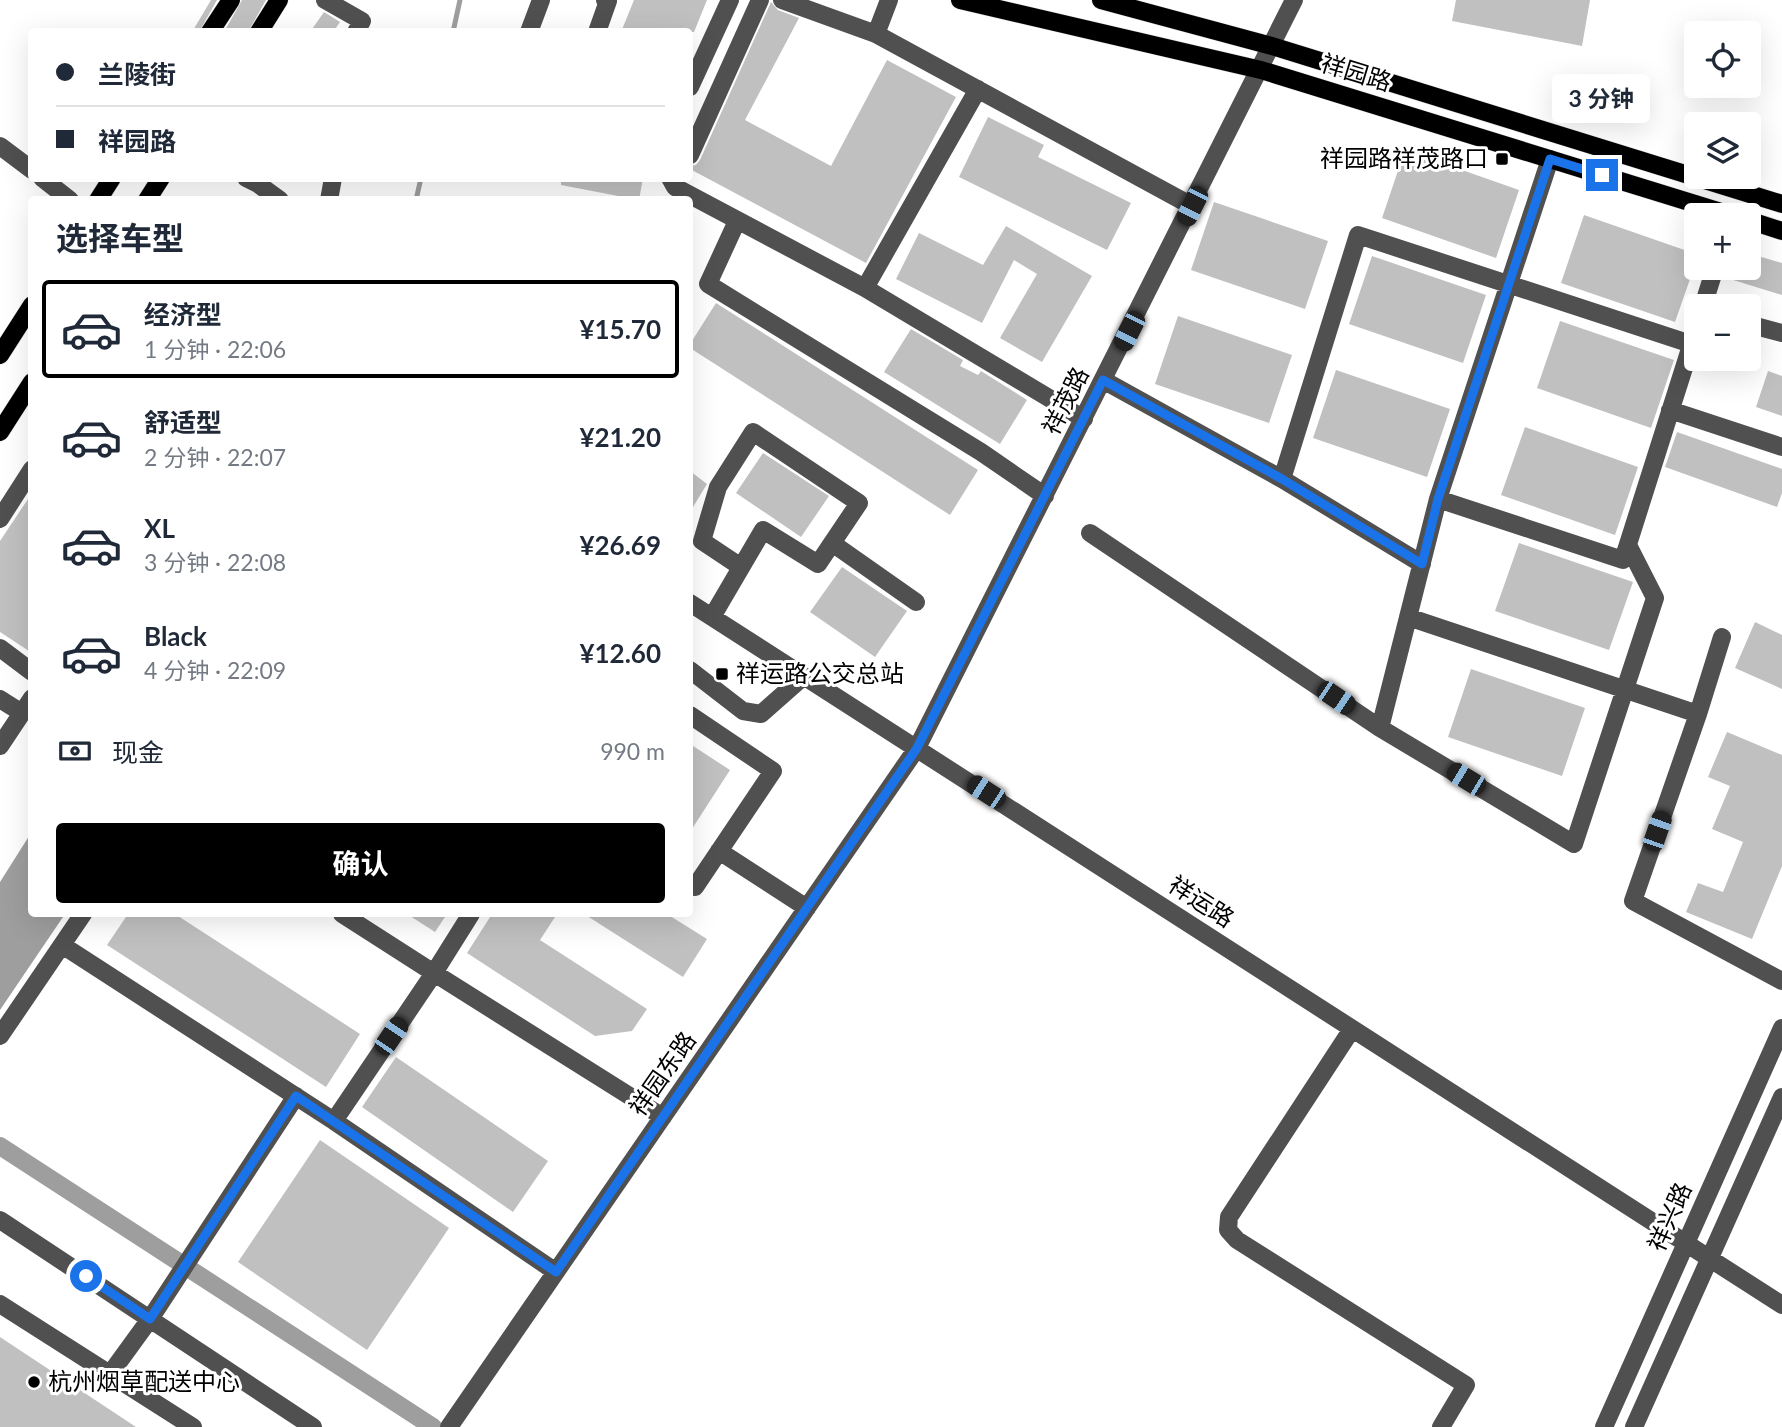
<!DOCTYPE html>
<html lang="zh">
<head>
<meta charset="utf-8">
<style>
  :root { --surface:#fff; --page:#f6f6f7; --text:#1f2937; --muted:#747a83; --line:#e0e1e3; --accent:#000 }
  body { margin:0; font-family:Lato,"Noto Sans SC",sans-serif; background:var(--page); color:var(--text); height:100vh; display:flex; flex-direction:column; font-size:26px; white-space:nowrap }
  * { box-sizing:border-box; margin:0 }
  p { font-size:23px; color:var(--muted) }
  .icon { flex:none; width:38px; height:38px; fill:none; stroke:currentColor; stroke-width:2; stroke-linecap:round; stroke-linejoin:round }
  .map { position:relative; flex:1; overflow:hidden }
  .sheet { position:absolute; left:28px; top:196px; width:665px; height:721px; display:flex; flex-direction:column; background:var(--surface); border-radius:7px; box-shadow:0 7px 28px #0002 }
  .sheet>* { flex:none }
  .guide { position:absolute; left:28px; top:28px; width:665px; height:154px; border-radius:7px; box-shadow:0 7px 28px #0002; display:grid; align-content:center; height:154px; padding:0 28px; background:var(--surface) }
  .tools { position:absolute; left:1684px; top:21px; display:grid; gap:14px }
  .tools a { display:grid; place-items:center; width:77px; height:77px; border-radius:7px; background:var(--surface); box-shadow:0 7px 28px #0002; font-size:35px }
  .end { position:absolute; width:32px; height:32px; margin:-16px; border:9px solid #1a73e8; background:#fff; box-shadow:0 0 0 4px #fff }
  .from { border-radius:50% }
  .bubble { position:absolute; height:49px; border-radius:7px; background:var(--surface); box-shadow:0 7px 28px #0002; font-size:23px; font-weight:700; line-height:49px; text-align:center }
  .car { position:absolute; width:21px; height:42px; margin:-21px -10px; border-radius:9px; box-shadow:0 0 5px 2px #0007; background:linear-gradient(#222 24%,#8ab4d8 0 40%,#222 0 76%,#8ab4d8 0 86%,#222 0) }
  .guide b { display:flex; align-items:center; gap:24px; height:66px; font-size:26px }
  .guide b+b { border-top:2px solid var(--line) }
  .guide i { width:18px; height:18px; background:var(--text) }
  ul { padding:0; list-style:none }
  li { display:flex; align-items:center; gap:21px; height:98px; margin:0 14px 10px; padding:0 14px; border:4px solid transparent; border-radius:7px }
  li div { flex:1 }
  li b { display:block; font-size:26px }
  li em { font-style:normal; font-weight:700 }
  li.current { border-color:var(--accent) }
  li>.icon { width:63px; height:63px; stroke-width:1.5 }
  h2 { padding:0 28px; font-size:32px; line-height:84px }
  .pay { display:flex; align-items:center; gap:18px; height:77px; padding:0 28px; font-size:26px }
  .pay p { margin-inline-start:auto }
  .action { display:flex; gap:14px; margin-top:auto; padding:14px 28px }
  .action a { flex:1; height:80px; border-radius:7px; background:var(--accent); color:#fff; font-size:28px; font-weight:700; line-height:80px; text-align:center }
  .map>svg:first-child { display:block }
  .water { fill:#9e9e9e }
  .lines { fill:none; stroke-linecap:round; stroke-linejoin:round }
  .stream { stroke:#9e9e9e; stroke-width:5 }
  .canal { stroke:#9e9e9e; stroke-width:18 }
  .building { fill:#c0c0c0 }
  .major-casing { stroke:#dbdbdb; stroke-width:19 }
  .minor { stroke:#505050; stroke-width:18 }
  .major { stroke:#000; stroke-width:18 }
  .route { stroke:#1a73e8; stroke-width:9 }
  .poi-dot { fill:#000; stroke:#fff; stroke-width:2.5 }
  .labels { text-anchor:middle; stroke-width:6; stroke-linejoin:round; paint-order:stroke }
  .street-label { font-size:24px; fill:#000; stroke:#fff }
  .poi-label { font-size:24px; fill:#000; stroke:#fff; text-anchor:start }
</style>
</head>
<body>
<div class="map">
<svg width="1782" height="1427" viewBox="0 0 1782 1427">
  <rect width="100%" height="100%" fill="#fff"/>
  <path class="water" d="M31 833 32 914H65L0 1010V882Z"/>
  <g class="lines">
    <path class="stream" d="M453 32 460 0
      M416 200 421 178"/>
    <path class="canal" d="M0 1146 433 1427"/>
  </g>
  <path class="building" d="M211 0H217L199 32H192Z
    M242 0H266L248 32H224Z
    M634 0H707L694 32H621Z
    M1456 0H1590L1582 46 1452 21Z
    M771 2 778 10 799 18 745 120 831 166 887 60 956 97 866 263 690 169V166L696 165 700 160Z
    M324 12 340 22 333 32H310Z
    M988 117 1044 145 1038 157 1131 203 1107 250 959 177Z
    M1405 150 1519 190 1496 258 1382 218Z
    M561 178H643L639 200 561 185Z
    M1214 202 1328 241 1305 309 1191 270Z
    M1584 215 1696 254V262L1675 322 1561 283Z
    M1006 226 1092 276 1042 362 1000 338 1037 274 1014 260 982 323 896 279 919 233 983 265Z
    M1748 253 1782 263V295L1730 279 1734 268H1748Z
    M1372 256 1486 295 1463 363 1349 324Z
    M716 303 978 470 950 515 690 348V344Z
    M1178 316 1292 355 1269 423 1155 384Z
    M1560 321 1674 360 1651 428 1537 388Z
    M911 329 963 360 960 366 978 375 981 371 1027 400 1000 444 884 372Z
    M1336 370 1450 409 1427 477 1313 438Z
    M1768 371 1782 376V416L1756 407Z
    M1525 427 1638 467 1615 535 1501 495Z
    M1677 432 1782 469V493L1777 507 1665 467Z
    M763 453 829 496 801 537 736 493Z
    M690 471 707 484 690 512Z
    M32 493V653L0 632V541Z
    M1519 543 1633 582 1609 650 1495 611Z
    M842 567 907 611 875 657 810 612Z
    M1755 622 1782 635V689L1735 668Z
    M1471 669 1585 708 1562 776 1448 737Z
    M1727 732 1782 755V866L1752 939 1686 912 1698 883 1723 892 1743 842 1712 829 1730 786 1708 777Z
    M690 744 730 770 690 832Z
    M128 914H175L360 1034 326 1087 107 945Z
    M407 914H447L435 932Z
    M492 914H557L540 940 647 1009 632 1031 595 1036 467 953Z
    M584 914H667L707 939 683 977Z
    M396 1057 548 1161 513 1212 362 1107Z
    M320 1140 449 1228 367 1350 238 1262Z
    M0 1337 136 1427H0Z"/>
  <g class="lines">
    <defs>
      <path id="major" d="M960 0 1261 70 1731 215
        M1101 0 1272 46 1782 204
        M210 32 231 0
        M259 32 279 0
        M98 200 112 178
        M147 200 161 178
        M1748 220 1782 231
        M0 355 32 305
        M0 432 32 382"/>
    </defs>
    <use href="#major" class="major-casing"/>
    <path class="minor" d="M325 0 362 21 356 32
      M782 0 876 34
      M889 0 876 34 1192 206
      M529 32 541 0
      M597 32 608 1 605 0
      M690 87 730 0
      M0 146 32 170
      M690 155 760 0
      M42 178 70 200
      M246 178 258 184 280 200
      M670 178 675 187 865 288 1084 419
      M329 200 333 178
      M737 221 708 284 981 452 1045 496
      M865 288 978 89
      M1703 306 1715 268
      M1748 324 1782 333
      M1103 380 1282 479 1422 564
      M1670 410 1782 447
      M1282 479 1358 235 1691 344
      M1438 499 1623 560 1696 330
      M0 519 32 469
      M1090 533 1380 728 1574 844 1655 598 1628 545
      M832 543 916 602
      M690 603 1782 1305
      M712 617 763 530 818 564 859 503 753 432 718 487 702 541 741 567
      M1408 617 1698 714
      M1722 637 1698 714 1633 901 1782 981
      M0 648 32 672
      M690 670 743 711 761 714 804 676
      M0 699 22 713
      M690 715 773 771 695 887 690 883
      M1380 728 1438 499 1550 159
      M0 746 32 698
      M719 851 807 908
      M471 914 434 973 663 1117
      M62 945 334 1121 556 1272
      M1352 1029 1229 1217 1228 1230 1237 1240 1466 1385 1441 1427
      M0 1036 83 914
      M334 1121 434 973 342 914
      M0 1220 313 1427
      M0 1304 193 1427
      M110 1374 150 1319 296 1096
      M449 1427 917 748 1294 0
      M1604 1427 1782 1028
      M1634 1427 1782 1097"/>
    <use href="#major" class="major"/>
  </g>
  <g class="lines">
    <path class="route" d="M86 1276 150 1319 296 1096 556 1272 917 748 1103 380 1282 479 1422 564 1438 499 1550 159 1602 175"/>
  </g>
  <g class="poi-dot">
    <rect x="1495" y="152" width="14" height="14" rx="3.5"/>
    <rect x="715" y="667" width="14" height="14" rx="3.5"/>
    <circle cx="34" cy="1382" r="7"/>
  </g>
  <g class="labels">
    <g class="street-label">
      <text transform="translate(1356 73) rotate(17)" y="8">祥园路</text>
      <text transform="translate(1066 401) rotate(-63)" y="8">祥茂路</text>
      <text transform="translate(1201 902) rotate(33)" y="8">祥运路</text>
      <text transform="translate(663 1074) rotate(-55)" y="8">祥园东路</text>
      <text transform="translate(1670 1217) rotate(-66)" y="8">祥兴路</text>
    </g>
    <g class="poi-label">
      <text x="1488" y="167" text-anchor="end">祥园路祥茂路口</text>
      <text x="736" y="682">祥运路公交总站</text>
      <text x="48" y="1390">杭州烟草配送中心</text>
    </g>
  </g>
</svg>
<div class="tools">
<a><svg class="icon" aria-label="locate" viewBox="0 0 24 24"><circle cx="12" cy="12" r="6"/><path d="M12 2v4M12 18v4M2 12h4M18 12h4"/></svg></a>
<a><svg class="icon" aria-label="layers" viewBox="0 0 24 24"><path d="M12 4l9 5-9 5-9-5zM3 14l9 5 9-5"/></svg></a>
<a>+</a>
<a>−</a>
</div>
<i class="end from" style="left:86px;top:1276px"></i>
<i class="end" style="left:1602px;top:175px"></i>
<div class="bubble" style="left:1552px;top:74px;width:98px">3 分钟</div>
<i class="car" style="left:1192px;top:206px;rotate:207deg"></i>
<i class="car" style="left:1129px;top:331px;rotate:207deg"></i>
<i class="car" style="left:1336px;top:698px;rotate:124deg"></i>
<i class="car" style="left:1466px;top:779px;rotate:301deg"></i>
<i class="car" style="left:986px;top:792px;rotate:303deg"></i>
<i class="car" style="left:1657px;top:831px;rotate:19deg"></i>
<i class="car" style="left:391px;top:1036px;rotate:34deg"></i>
<div class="guide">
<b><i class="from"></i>兰陵街</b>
<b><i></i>祥园路</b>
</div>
<section class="sheet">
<h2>选择车型</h2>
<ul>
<li class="current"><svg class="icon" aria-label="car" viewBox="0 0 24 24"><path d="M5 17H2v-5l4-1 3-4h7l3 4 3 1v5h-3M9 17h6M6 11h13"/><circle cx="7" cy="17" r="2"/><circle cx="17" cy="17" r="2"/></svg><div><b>经济型</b><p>1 分钟 · 22:06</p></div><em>¥15.70</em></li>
<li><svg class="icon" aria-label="car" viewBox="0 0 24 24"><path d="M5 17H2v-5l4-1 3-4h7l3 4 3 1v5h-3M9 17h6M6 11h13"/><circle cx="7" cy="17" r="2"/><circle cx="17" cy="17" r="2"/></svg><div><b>舒适型</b><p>2 分钟 · 22:07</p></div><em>¥21.20</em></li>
<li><svg class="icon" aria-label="car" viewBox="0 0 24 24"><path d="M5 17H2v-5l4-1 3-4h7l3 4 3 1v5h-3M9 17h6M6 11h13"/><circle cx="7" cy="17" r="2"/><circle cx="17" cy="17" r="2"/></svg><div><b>XL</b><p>3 分钟 · 22:08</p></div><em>¥26.69</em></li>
<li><svg class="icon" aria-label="car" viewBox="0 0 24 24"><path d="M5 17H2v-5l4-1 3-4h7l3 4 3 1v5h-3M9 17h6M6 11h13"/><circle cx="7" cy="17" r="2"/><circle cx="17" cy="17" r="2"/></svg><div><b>Black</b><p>4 分钟 · 22:09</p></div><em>¥12.60</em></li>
</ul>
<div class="pay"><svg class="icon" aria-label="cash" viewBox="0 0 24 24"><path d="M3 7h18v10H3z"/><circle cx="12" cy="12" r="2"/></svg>现金<p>990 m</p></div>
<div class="action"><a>确认</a></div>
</section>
</div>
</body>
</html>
